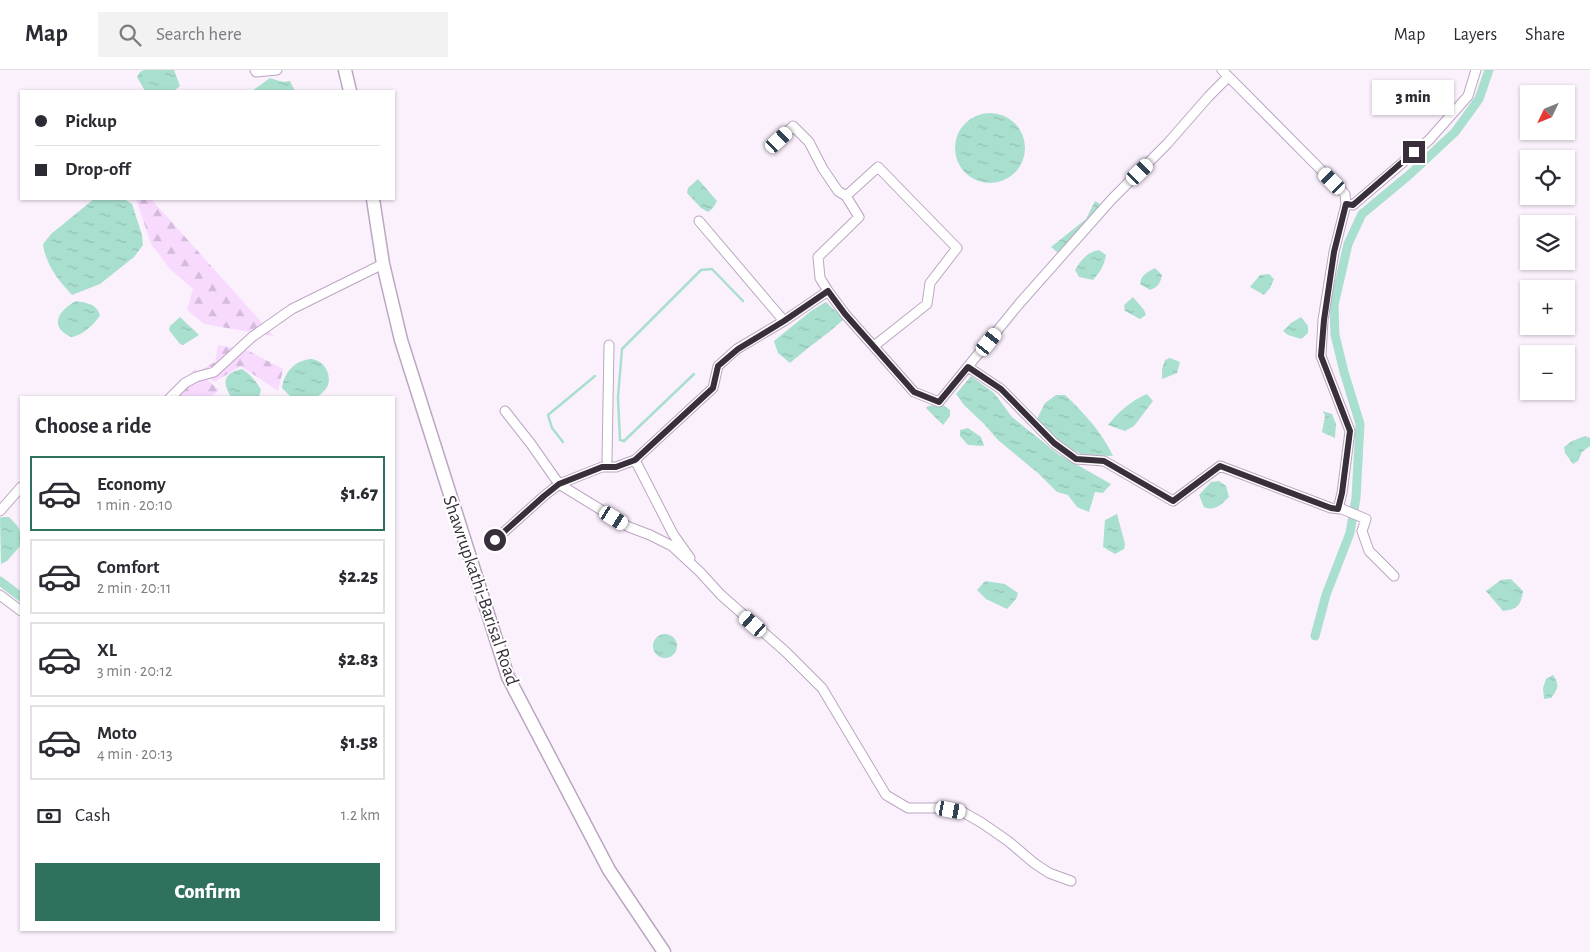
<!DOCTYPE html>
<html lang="en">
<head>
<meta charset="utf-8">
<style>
  :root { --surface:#fff; --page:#f2f2f3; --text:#2b2b33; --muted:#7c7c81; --line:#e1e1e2; --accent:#2f705f }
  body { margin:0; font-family:"Alegreya Sans",sans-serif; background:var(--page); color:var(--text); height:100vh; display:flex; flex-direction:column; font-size:19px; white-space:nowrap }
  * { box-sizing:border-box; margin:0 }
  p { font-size:16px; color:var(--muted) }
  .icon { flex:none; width:28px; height:28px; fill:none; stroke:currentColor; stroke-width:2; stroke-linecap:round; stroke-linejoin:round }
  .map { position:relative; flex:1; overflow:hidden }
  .drawer { position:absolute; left:20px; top:326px; width:375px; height:535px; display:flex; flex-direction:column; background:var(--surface); border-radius:0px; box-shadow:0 1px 4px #0004 }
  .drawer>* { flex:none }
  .banner { position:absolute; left:20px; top:20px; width:375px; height:110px; border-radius:0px; box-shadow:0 1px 4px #0004; display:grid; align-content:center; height:110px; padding:0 15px; background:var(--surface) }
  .needle { width:32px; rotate:227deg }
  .tools { position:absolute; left:1520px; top:15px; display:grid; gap:10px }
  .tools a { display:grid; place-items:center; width:55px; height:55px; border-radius:0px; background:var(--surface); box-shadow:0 1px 4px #0004; font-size:25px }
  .end { position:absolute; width:22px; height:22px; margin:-11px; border:6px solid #382f3b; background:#fff; box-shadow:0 0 0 2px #fff }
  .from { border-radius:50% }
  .bubble { position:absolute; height:35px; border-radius:0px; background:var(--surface); box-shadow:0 1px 4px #0004; font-size:16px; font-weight:800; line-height:35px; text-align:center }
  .car { position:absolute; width:15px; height:30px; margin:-15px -8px; border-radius:6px; box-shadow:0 0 4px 1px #0007; background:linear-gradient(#fff 24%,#345 0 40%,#fff 0 76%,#345 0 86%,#fff 0) }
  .banner b { display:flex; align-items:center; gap:18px; height:48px; font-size:19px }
  .banner b+b { border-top:1px solid var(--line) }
  .banner i { width:12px; height:12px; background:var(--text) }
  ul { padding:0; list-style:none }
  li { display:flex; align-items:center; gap:15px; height:75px; margin:0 10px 8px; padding:0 5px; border:2px solid var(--line); border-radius:0px }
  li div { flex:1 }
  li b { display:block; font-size:19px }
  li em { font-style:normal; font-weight:800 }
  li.selected { border-color:var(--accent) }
  li>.icon { width:45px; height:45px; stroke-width:1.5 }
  h2 { padding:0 15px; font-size:22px; line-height:60px }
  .pay { display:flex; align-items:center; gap:12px; height:55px; padding:0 15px; font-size:19px }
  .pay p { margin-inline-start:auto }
  .button { display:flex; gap:10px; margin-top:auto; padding:10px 15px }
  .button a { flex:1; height:58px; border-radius:0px; background:var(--accent); color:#fff; font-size:20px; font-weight:800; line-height:58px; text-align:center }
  header { display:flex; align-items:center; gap:30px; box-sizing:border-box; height:70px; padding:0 25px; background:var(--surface); border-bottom:1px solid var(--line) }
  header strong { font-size:24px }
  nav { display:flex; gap:28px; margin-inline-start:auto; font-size:18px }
  .search { width:350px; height:45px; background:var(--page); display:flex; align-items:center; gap:12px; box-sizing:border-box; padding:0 18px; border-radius:0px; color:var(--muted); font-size:19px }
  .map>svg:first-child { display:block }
  .forest { fill:url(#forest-firs) }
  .water { fill:url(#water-ripples) }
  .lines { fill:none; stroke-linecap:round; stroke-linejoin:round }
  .stream { stroke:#a9dfce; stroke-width:2.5 }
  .canal { stroke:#a9dfce; stroke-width:9 }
  .minor-casing { stroke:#bca5c2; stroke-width:11 }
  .secondary-casing { stroke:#bca5c2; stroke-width:15 }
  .minor { stroke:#fff; stroke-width:9 }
  .secondary { stroke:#fff; stroke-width:12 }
  .route { stroke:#382f3b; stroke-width:6 }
  .labels { text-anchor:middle; stroke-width:4; stroke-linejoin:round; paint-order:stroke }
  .street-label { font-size:19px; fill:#382f3b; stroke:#fff }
</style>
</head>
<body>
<header>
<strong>Map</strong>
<div class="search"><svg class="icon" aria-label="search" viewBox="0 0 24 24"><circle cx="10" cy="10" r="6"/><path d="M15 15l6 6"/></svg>Search here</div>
<nav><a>Map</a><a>Layers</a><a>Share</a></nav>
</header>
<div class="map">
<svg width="1590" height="882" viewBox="0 0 1590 882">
  <defs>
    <pattern id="forest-firs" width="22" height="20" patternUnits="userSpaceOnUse" patternTransform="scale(1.25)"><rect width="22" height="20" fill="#f7dafe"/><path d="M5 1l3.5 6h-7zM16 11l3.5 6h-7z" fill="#d4bbdb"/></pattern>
    <pattern id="water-ripples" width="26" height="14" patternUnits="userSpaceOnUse" patternTransform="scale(1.25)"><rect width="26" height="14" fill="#a9dfce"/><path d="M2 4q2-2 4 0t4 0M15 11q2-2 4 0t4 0" fill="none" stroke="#92c0b2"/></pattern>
  </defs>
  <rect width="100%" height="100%" fill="#fbf1fd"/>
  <path class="forest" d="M136 129H151L274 266 204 254 187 240 193 219 170 199 151 174Z
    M218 275 249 281 283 299 278 321 241 296 214 312 201 300 215 292Z
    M195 299 219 320 211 327 165 328Z"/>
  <path class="water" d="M144 0H174L180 16 174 21H145L137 7 140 2Z
    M270 8 283 12 290 11 295 21H252Z
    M955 78a35 35 0 1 1 70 0a35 35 0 1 1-70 0Z
    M698 109 717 131 713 138 708 142 701 138 687 123 688 118Z
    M94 129H124L132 134 142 165 143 175 134 187 100 214 72 225C58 210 46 195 43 174L51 164Z
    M1095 131 1100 134 1097 142 1064 179 1058 183 1051 177 1086 149Z
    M1099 180 1106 185C1104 196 1100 202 1093 210L1079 207 1075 200C1082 189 1086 183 1099 180Z
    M1155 198 1162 205C1160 214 1158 217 1150 220L1140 214C1141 205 1147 202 1155 198Z
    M1269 204 1274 209 1270 218 1264 225 1250 217 1260 205Z
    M1133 227 1144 240 1146 245 1140 249 1125 241 1124 235Z
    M76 231C86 233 96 233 100 245 95 254 82 266 71 267 48 256 59 240 76 231Z
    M826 232 844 249C827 265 808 277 790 293L778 283 774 271 811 241Z
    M180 247 199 265 183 275 180 274 169 260 170 256Z
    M1301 247 1308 256V263L1301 269 1288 265 1283 261 1291 253Z
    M1170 288 1180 292 1177 303 1162 309V299L1165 290Z
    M310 289C322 289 332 302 328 315 326 320 321 324 317 327H291L282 318C284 303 294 291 310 289Z
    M242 299C250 304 257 312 261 320L259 327H231C222 313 223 303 242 299Z
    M971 306 994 323 1012 347 1058 384 1111 414 1103 423 1095 422 1089 442 1077 437 1068 425 1057 422 1039 404 998 370 984 354 964 335 956 324Z
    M1147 324 1153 331 1134 356 1125 361 1108 355C1119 341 1131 331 1147 324Z
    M1056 325H1065C1084 343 1102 362 1113 386L1083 385 1064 376 1036 351 1045 333Z
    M942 334 950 340V346L943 355 926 338 928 336Z
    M1323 341 1332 344 1336 354 1335 368 1322 362 1325 346Z
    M968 358 981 367 984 376 968 375 960 366V360Z
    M1585 366 1590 368V376L1582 382 1578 391 1573 394 1565 383 1564 377 1572 371Z
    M1219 411 1226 416 1229 427C1222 434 1215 442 1204 437L1199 425 1211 412Z
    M1117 444 1125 474 1124 479 1115 484 1103 477 1105 450Z
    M2 447H9C20 458 21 460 21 475L7 491 1 494 0 448Z
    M1511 509 1523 521C1521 536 1517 539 1503 541L1486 521 1501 510Z
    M985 511 1005 514 1018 523 1016 529 1007 539 986 529 977 520Z
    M653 576a12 12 0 1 1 24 0a12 12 0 1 1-24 0Z
    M1553 605C1560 615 1558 619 1551 628L1544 629 1543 618 1546 609Z"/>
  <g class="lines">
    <path class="stream" d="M694 304 624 371 620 370 618 327 622 279 701 200 712 199 743 231
      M563 372 552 358 548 345 595 306"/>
    <path class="canal" d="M0 511 21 527
      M1315 566 1326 525 1350 463 1356 428 1360 354 1344 302 1335 265 1334 235 1348 174 1362 144 1409 105 1455 62 1479 29 1489 0"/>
    <defs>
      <path id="minor" d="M255 0 256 2 277 0
        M1222 0 1345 124 1346 134 1334 182 1323 250 1321 286 1350 361 1342 423 1338 439
        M779 70 793 56 809 72 823 99 838 121 846 126 859 147 818 187 820 208 828 221
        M846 126 878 97 957 178 930 213 927 234 874 276
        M1346 134 1353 135 1429 70 1468 26 1476 0
        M699 151 784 251
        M968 297 1001 319 1054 373 1076 389 1104 391 1173 431 1220 396 1331 438 1342 439 1366 449 1362 461 1369 481 1394 506
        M170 328 185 313 196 307 214 302 252 267 292 239 383 194
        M505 341 531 374 559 414 602 397H616L635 390 713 318 718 296 737 279 784 251 828 221 845 244 914 322 939 332 1019 234 1112 129 1167 74 1209 26 1228 7
        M607 390 609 275
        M635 390 673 464 690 488
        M0 441 21 417
        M495 470 544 426 559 414 629 457 650 465 672 476 700 502 721 525 786 582 822 618 886 725 908 738H938L963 742 982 753 1008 771 1034 793 1049 803 1071 811
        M0 525 21 541"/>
      <path id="secondary" d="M345 0 350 21
        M373 129 383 194 401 270 508 607 609 800 664 882"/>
    </defs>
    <use href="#minor" class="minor-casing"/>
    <use href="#secondary" class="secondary-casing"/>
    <use href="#minor" class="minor"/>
    <use href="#secondary" class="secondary"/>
  </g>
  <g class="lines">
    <path class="route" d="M495 470 544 426 559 414 602 397H616L635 390 713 318 718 296 738 279 784 251 828 221 845 244 914 322 939 332 968 297 1001 319 1054 373 1076 389 1104 391 1173 431 1220 396 1331 438 1338 439 1342 423 1350 361 1321 286 1324 250 1334 182 1346 134 1353 135 1414 82"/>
  </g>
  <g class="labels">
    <g class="street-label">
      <text transform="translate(482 520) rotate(71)" y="7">Shawrupkathi-Barisal Road</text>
    </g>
  </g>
</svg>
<div class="tools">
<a><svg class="needle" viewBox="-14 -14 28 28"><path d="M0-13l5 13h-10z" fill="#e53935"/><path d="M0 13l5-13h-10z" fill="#7c7c81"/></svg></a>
<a><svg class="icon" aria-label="locate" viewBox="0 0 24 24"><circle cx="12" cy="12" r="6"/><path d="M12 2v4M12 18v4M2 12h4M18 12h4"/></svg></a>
<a><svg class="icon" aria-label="layers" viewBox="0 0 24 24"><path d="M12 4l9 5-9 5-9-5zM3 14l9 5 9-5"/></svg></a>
<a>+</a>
<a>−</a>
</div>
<i class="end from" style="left:495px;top:470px"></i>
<i class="end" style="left:1414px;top:82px"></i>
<div class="bubble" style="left:1372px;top:10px;width:82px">3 min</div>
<i class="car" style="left:779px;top:70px;rotate:47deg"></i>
<i class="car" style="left:1140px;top:102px;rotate:46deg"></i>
<i class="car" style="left:1332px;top:111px;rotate:315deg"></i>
<i class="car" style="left:989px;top:272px;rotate:39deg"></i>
<i class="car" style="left:614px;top:448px;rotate:122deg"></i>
<i class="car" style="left:753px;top:554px;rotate:311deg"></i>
<i class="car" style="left:951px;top:740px;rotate:100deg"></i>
<div class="banner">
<b><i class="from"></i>Pickup</b>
<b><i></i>Drop-off</b>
</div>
<section class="drawer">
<h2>Choose a ride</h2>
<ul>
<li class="selected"><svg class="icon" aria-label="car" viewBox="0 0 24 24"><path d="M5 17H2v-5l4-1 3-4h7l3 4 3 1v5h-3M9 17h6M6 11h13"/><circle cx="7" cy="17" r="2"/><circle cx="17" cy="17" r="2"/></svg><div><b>Economy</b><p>1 min · 20:10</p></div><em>$1.67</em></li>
<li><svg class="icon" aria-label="car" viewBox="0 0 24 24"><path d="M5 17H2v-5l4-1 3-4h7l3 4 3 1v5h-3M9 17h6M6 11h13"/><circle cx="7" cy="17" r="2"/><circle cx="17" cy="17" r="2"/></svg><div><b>Comfort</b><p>2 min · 20:11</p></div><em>$2.25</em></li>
<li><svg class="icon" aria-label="car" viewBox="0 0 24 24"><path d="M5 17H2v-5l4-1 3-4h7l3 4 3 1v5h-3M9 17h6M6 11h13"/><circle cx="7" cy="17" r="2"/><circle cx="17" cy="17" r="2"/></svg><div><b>XL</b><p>3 min · 20:12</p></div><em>$2.83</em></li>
<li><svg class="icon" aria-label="car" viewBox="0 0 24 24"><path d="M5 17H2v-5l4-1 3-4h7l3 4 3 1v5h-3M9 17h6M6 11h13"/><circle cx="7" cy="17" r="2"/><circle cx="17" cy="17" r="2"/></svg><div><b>Moto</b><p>4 min · 20:13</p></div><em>$1.58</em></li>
</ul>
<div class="pay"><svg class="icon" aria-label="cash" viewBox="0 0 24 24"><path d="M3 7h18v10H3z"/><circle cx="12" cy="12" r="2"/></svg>Cash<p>1.2 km</p></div>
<div class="button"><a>Confirm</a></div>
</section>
</div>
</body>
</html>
